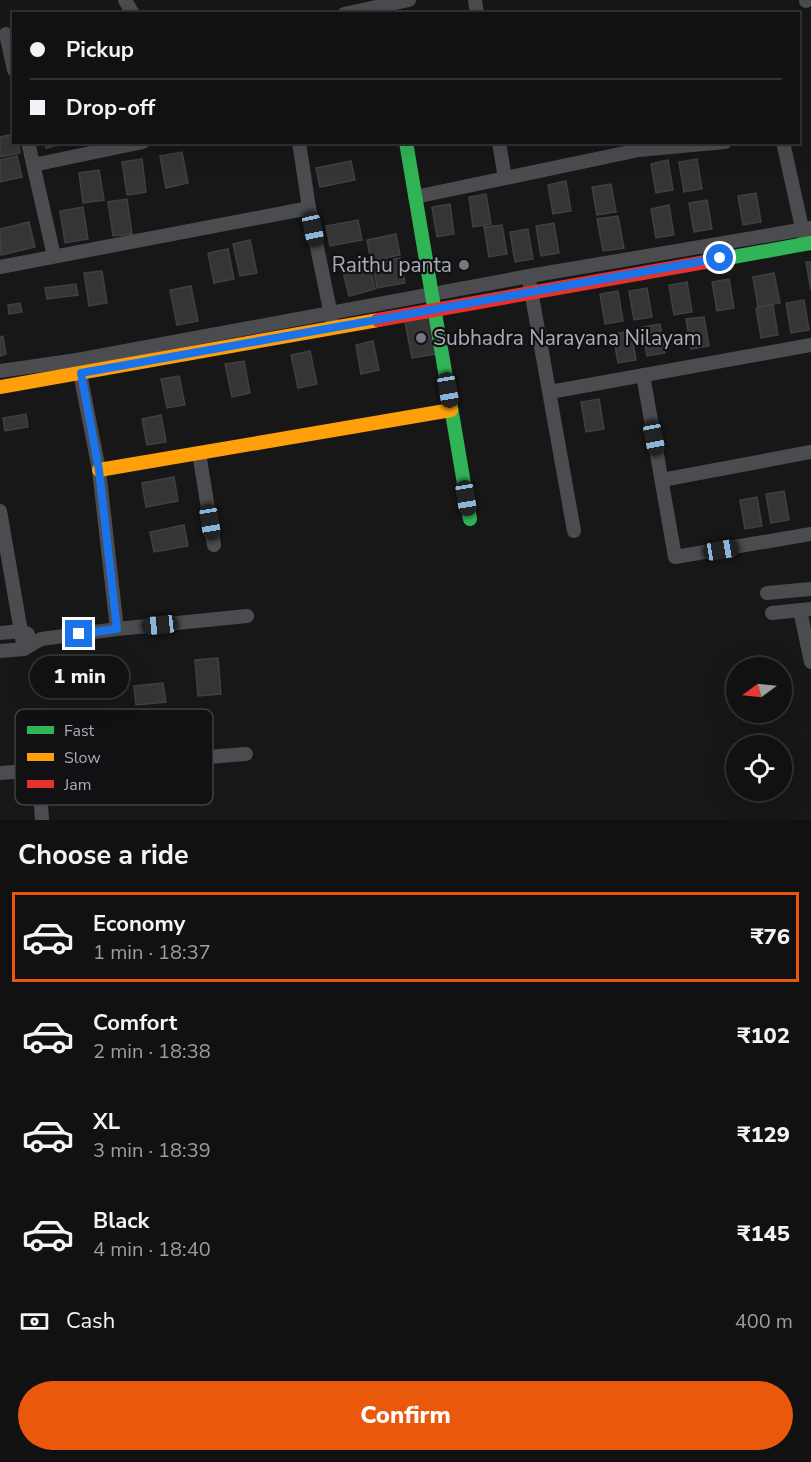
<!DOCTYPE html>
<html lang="en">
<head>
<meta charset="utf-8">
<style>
  :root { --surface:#111; --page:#1e1f1f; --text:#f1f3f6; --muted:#9c9d9f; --line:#303131; --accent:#ea580c }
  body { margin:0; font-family:"Nunito Sans",sans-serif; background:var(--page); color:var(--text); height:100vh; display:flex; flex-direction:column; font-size:22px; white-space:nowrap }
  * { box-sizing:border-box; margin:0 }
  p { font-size:20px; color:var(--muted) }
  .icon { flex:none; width:33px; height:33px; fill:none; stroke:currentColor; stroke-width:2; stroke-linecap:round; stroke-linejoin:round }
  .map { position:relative; height:820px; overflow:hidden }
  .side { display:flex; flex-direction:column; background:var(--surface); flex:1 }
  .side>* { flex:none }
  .top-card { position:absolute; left:12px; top:12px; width:788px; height:132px; border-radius:0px; box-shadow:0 6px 24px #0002,0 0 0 2px var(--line); display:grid; align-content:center; height:132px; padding:0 18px; background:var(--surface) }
  .needle { width:39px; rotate:255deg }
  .buttons { position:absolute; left:726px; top:657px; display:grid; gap:12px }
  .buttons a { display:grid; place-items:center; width:66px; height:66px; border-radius:50%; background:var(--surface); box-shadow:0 6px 24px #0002,0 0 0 2px var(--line); font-size:30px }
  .end { position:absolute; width:27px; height:27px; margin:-14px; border:8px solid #1a73e8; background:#fff; box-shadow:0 0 0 3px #fff }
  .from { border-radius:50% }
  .bubble { position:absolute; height:42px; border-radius:21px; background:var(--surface); box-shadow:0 6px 24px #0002,0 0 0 2px var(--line); font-size:20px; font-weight:800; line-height:42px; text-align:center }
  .car { position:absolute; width:18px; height:36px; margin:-18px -9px; border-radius:8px; box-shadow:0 0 4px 2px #0007; background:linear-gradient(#222 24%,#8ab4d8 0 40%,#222 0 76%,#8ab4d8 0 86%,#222 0) }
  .top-card b { display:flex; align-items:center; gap:21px; height:57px; font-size:22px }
  .top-card b+b { border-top:2px solid var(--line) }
  .top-card i { width:15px; height:15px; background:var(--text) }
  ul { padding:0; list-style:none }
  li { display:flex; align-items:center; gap:18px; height:90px; margin:0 12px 9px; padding:0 6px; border:3px solid transparent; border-radius:0px }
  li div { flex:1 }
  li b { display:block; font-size:22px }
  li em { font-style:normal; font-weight:800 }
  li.current { border-color:var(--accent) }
  li>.icon { width:54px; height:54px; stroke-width:1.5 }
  h2 { padding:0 18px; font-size:27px; line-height:72px }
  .pay { display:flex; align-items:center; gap:15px; height:66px; padding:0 18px; font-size:22px }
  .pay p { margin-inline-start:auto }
  .action { display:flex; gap:12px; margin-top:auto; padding:12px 18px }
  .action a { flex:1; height:69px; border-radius:36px; background:var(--accent); color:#fff; font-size:24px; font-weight:800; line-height:69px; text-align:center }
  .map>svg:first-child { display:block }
  .building { fill:#353536; stroke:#3f4043; stroke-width:1.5 }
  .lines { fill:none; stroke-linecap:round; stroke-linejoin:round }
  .street { stroke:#4b4c50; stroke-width:14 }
  .fast { stroke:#30b455; stroke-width:14 }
  .slow { stroke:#ff9f0a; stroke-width:14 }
  .jam { stroke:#e5322d; stroke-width:14 }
  .route { stroke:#1a73e8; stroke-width:8 }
  .poi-dot { fill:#757880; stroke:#111113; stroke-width:2 }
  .labels { text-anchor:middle; stroke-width:4.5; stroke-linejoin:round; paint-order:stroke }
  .poi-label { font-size:21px; fill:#a8adb8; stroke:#111113; text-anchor:end }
  .key { fill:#111113; stroke:#3e4045; stroke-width:1.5 }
  .key-label { font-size:16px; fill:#a8adb8 }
</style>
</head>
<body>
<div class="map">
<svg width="811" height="820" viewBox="0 0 811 820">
  <rect width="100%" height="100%" fill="#171717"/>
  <path class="building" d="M14 134V142H18L20 153 0 157V137Z
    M45 142H70L46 148Z
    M182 152 188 183 166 188 160 156Z
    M17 156 22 177 0 182V160Z
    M142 159 146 192 127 195 122 162Z
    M697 159 702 189 684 192 679 162Z
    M668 160 673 190 656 193 651 164Z
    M351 161 355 180 320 187 316 168Z
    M99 170 104 200 83 203 79 173Z
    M566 181 571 211 553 214 548 185Z
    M611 184 616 212 597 215 592 187Z
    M756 193 761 222 743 225 738 196Z
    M486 194 491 224 473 227 469 197Z
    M127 199 132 234 113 236 108 202Z
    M707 200 712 229 694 232 689 203Z
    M450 204 454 234 437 237 432 207Z
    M669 205 674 235 656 238 651 209Z
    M83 207 88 239 65 243 60 211Z
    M618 216 624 248 603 251 597 219Z
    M358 220 362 240 330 246 326 226Z
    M29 222 35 247 1 255 0 229Z
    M554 223 559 253 541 256 536 226Z
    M502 225 507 254 489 257 484 227Z
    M528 229 533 259 515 262 510 232Z
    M396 234 400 255 371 261 367 240Z
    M250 240 257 273 240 276 233 244Z
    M228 249 234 279 214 283 208 253Z
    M400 258 405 283 377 288 373 263Z
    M806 262H811V290Z
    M370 265 375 289 349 296 343 272Z
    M102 271 107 303 89 306 84 273Z
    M774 273 780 303 758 307 753 277Z
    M729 279 734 308 717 311 712 282Z
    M687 282 692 312 674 315 669 285Z
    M76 284 78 295 47 299 45 288Z
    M191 286 198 321 177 325 170 290Z
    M647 288 652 317 634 320 629 291Z
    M618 291 623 321 605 324 600 294Z
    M804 300 809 330 791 333 786 303Z
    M20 303 22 312 9 314 8 305Z
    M773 305 778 335 761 338 756 308Z
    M431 315 437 354 412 358 405 322Z
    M704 317 709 346 691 349 686 319Z
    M660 324 665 353 647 356 642 327Z
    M631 331 636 360 618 363 613 334Z
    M3 336 6 354 0 356V337Z
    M373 341 379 370 361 374 356 345Z
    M310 351 317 384 298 388 291 355Z
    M244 361 250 393 232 397 225 364Z
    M179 376 185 405 167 408 161 379Z
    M599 399 604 429 586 432 581 402Z
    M26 414 28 427 5 431 3 418Z
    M161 415 166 442 147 445 142 419Z
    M174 477 178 501 146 507 142 483Z
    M784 491 789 520 771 523 766 494Z
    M757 497 762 526 745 529 740 500Z
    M184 525 188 546 154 552 150 532Z
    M218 658 221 694 198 696 195 660Z
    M163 683 166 702 136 705 134 686Z"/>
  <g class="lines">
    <path class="street" d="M125 0 133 14
      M475 0 477 14
      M806 0V1
      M344 14 409 0
      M6 34 14 70
      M28 142 54 256
      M299 142 309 208 332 320
      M499 142 505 178
      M783 142 804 237
      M33 165 143 142
      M415 197 639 150 725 142
      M0 267 309 208
      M530 285 574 531
      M0 371 77 360 529 276 811 228
      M80 373 99 470 117 629
      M643 375 675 557 811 534
      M550 392 811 345
      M199 453 214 545
      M662 480 811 452
      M0 511 24 649
      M767 593 811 589
      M800 610 811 662
      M772 613 811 609
      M0 633 21 631 28 634
      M0 651 24 649 41 639 117 629 247 616
      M39 770 42 820
      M0 773 246 754"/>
    <path class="fast" d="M406 142 470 519
      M722 259 811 243"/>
    <path class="slow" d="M0 387 378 320
      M99 470 451 410"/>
    <path class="jam" d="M378 320 722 259"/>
  </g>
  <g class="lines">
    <path class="route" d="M79 634 117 629 99 470 81 373 720 258"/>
  </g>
  <g class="poi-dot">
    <circle cx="464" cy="265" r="6"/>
    <circle cx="421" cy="338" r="6"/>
  </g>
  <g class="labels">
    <g class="poi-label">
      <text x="452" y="272">Raithu panta</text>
      <text x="433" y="345" text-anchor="start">Subhadra Narayana Nilayam</text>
    </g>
  </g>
  <rect x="15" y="709" width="198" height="96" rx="9" class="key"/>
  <rect x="27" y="726" width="27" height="8" fill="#30b455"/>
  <rect x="27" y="753" width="27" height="8" fill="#ff9f0a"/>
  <rect x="27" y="780" width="27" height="8" fill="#e5322d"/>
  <g class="key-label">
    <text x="64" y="736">Fast</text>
    <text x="64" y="763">Slow</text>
    <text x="64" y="790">Jam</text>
  </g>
</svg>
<div class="buttons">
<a><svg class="needle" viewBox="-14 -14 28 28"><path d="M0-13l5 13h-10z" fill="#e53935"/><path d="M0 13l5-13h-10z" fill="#9c9d9f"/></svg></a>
<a><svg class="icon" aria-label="locate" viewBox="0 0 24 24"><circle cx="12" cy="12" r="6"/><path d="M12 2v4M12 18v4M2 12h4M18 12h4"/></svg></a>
</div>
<i class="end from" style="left:720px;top:258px"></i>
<i class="end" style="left:79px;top:634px"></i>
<div class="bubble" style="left:30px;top:656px;width:99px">1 min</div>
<i class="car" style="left:313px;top:229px;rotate:168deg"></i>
<i class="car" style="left:448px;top:390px;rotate:170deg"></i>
<i class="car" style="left:654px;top:438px;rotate:169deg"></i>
<i class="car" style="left:466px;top:498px;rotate:171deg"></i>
<i class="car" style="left:210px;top:522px;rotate:171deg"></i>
<i class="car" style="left:721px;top:550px;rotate:81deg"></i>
<i class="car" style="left:160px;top:625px;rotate:264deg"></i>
<div class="top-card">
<b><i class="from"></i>Pickup</b>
<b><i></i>Drop-off</b>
</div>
</div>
<section class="side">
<h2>Choose a ride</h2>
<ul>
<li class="current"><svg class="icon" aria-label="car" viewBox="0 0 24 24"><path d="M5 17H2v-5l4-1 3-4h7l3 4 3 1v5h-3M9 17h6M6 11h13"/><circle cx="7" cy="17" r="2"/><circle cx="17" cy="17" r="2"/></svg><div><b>Economy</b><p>1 min · 18:37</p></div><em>₹76</em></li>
<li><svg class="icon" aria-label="car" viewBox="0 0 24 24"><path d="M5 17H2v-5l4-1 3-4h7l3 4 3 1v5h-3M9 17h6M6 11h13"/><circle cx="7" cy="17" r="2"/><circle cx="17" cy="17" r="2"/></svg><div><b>Comfort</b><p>2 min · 18:38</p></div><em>₹102</em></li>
<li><svg class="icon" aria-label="car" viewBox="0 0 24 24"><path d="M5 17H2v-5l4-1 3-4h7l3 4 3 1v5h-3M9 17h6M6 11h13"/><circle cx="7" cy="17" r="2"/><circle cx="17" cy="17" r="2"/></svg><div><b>XL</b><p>3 min · 18:39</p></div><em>₹129</em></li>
<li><svg class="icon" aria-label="car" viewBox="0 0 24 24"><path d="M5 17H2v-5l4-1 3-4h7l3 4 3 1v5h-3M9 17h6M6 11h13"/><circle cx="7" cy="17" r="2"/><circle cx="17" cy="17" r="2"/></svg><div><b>Black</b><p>4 min · 18:40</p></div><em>₹145</em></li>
</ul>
<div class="pay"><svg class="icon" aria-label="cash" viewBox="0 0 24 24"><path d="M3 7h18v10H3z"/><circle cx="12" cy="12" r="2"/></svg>Cash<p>400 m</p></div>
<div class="action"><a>Confirm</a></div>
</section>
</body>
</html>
